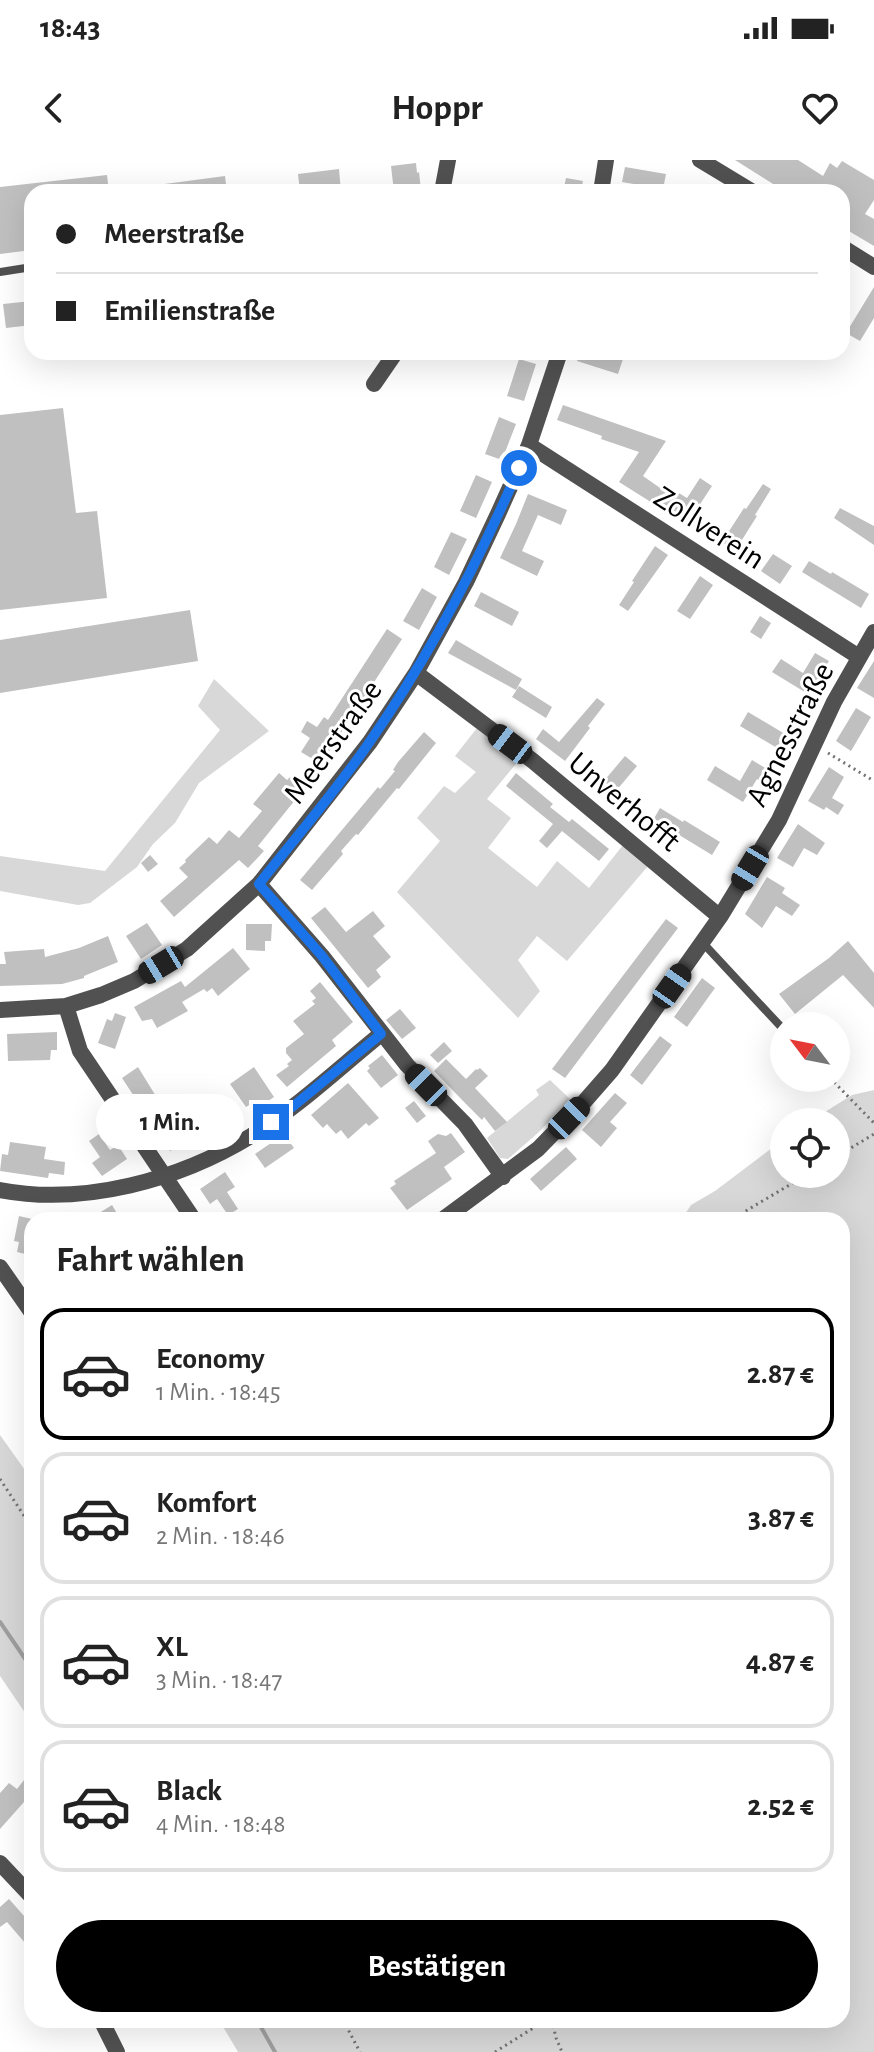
<!DOCTYPE html>
<html lang="de">
<head>
<meta charset="utf-8">
<style>
  :root { --surface:#fff; --page:#f2f2f2; --text:#222; --muted:#767676; --line:#e0e0e0; --accent:#000 }
  body { margin:0; font-family:"Alegreya Sans",sans-serif; background:var(--page); color:var(--text); height:100vh; display:flex; flex-direction:column; font-size:30px; white-space:nowrap }
  * { box-sizing:border-box; margin:0 }
  p { font-size:26px; color:var(--muted) }
  .icon { flex:none; width:44px; height:44px; fill:none; stroke:currentColor; stroke-width:2; stroke-linecap:round; stroke-linejoin:round }
  .map { position:relative; flex:1; overflow:hidden }
  .sheet { position:absolute; left:24px; top:1052px; width:826px; height:816px; display:flex; flex-direction:column; background:var(--surface); border-radius:24px; box-shadow:0 8px 32px #0002 }
  .sheet>* { flex:none }
  .hud { position:absolute; left:24px; top:24px; width:826px; height:176px; border-radius:24px; box-shadow:0 8px 32px #0002; display:grid; align-content:center; height:176px; padding:0 32px; background:var(--surface) }
  .needle { width:52px; rotate:302deg }
  .fabs { position:absolute; left:770px; top:852px; display:grid; gap:16px }
  .fabs a { display:grid; place-items:center; width:80px; height:80px; border-radius:50%; background:var(--surface); box-shadow:0 8px 32px #0002; font-size:40px }
  .end { position:absolute; width:36px; height:36px; margin:-18px; border:10px solid #1a73e8; background:#fff; box-shadow:0 0 0 4px #fff }
  .from { border-radius:50% }
  .bubble { position:absolute; height:56px; border-radius:28px; background:var(--surface); box-shadow:0 8px 32px #0002; font-size:26px; font-weight:700; line-height:56px; text-align:center }
  .car { position:absolute; width:24px; height:48px; margin:-24px -12px; border-radius:10px; box-shadow:0 0 6px 2px #0007; background:linear-gradient(#222 24%,#8ab4d8 0 40%,#222 0 76%,#8ab4d8 0 86%,#222 0) }
  .hud b { display:flex; align-items:center; gap:28px; height:76px; font-size:30px }
  .hud b+b { border-top:2px solid var(--line) }
  .hud i { width:20px; height:20px; background:var(--text) }
  ul { padding:0; list-style:none }
  li { display:flex; align-items:center; gap:24px; height:132px; margin:0 16px 12px; padding:0 16px; border:4px solid var(--line); border-radius:24px }
  li div { flex:1 }
  li b { display:block; font-size:30px }
  li em { font-style:normal; font-weight:700 }
  li.current { border-color:var(--accent) }
  li>.icon { width:72px; height:72px; stroke-width:1.5 }
  h2 { padding:0 32px; font-size:36px; line-height:96px }
  .cta { display:flex; gap:16px; margin-top:auto; padding:16px 32px }
  .cta a { flex:1; height:92px; border-radius:48px; background:var(--accent); color:#fff; font-size:32px; font-weight:700; line-height:92px; text-align:center }
  .status { display:flex; justify-content:space-between; align-items:center; height:56px; padding:0 40px; background:var(--surface); direction:ltr }
  .status svg { height:22px; fill:currentColor }
  header { display:flex; justify-content:space-between; align-items:center; height:104px; padding:0 32px; background:var(--surface); font-size:36px; font-weight:700 }
  .map>svg:first-child { display:block }
  .green { fill:#d8d8d8 }
  .lines { fill:none; stroke-linecap:round; stroke-linejoin:round }
  .stream { stroke:#9f9f9f; stroke-width:4 }
  .building { fill:#c0c0c0 }
  .path { stroke:#737373; stroke-width:3; stroke-dasharray:2 4; stroke-linecap:butt }
  .service { stroke:#515151; stroke-width:8 }
  .minor { stroke:#515151; stroke-width:16 }
  .route { stroke:#1a73e8; stroke-width:10 }
  .labels { text-anchor:middle; stroke-width:6; stroke-linejoin:round; paint-order:stroke }
  .street-label { font-size:32px; fill:#000; stroke:#fff }
</style>
</head>
<body>
<div class="status"><b>18:43</b><svg viewBox="0 0 49 12"><path d="M0 12V9h3v3zM5 12V6h3v6zM10 12V3h3v9zM15 12V0h3v12zM26 1h20v11H26zM47 4h2v5h-2z"/></svg></div>
<header><svg class="icon" aria-label="back" viewBox="0 0 24 24"><path d="M15 5l-7 7 7 7"/></svg>Hoppr<svg class="icon" aria-label="heart" viewBox="0 0 24 24"><path d="M12 20l-8-8c-3-5 5-10 8-4 3-6 11-1 8 4z"/></svg></header>
<div class="map">
<svg width="874" height="1892" viewBox="0 0 874 1892">
  <rect width="100%" height="100%" fill="#fff"/>
  <path class="green" d="M214 519 269 571 199 623 175 663 153 684 137 707 90 743 78 745 0 731V696L105 711 220 570 198 546Z
    M477 568 519 600 487 639 511 658 488 688 537 727 557 701 589 728 623 685 648 706 567 801 537 776 518 800 540 831 518 858 397 732 440 681 417 658 444 626 455 633 476 612 455 596Z
    M550 920 570 939 539 972 508 999 500 998 487 978 539 935 536 930Z
    M874 930V1892H238L219 1860H842V1060H681L691 1045 715 1031 784 979V1014H836V962H809L852 935Z
    M0 1275 32 1320V1563L0 1516Z"/>
  <g class="lines">
    <path class="stream" d="M0 1462 32 1509
      M257 1860 275 1892"/>
  </g>
  <path class="building" d="M735 0H798L823 16 830 3 837 8 842 1 874 20V40L865 54 874 59V86L842 67V32H786Z
    M416 3 417 13 419 12 421 30 394 32 391 6Z
    M625 7 666 14 663 29 622 22Z
    M339 9 341 32H300L298 14Z
    M107 15 109 32H32V90L0 94V27Z
    M225 16 227 32H157V25Z
    M566 18 583 21 581 32H563Z
    M874 127V158L860 181 846 173Z
    M32 141V165L6 168 3 144Z
    M580 192H601L623 199 618 214 577 201Z
    M519 199 536 204 524 241 507 236Z
    M563 245 666 281 643 316 663 330 666 325 687 338 700 318 712 326 689 361 664 344 662 347 655 343 654 344 619 322 639 292 601 279 602 276 557 260Z
    M63 248 76 353 97 351 107 438 0 450V255Z
    M499 257 516 264 502 300 485 294Z
    M476 315 492 322 476 358 460 351Z
    M763 324 771 329 755 355 757 356 735 391 722 382 744 348 746 349Z
    M528 334 567 350 561 365 538 355 522 391 544 401 537 416 500 398 516 364Z
    M840 348 874 366V385L834 358Z
    M451 372 467 379 449 415 434 407Z
    M655 386 668 395 628 451 619 445 634 422 632 421Z
    M773 394 792 406 780 424 761 411Z
    M809 401 831 414 832 412 869 434 861 448 802 412Z
    M700 416 713 425 690 459 677 451Z
    M422 428 437 437 419 470 403 461Z
    M481 432 519 452 512 466 474 446Z
    M190 450 198 501 0 533V480Z
    M760 456 771 463 761 479 750 472Z
    M387 469 402 479 321 604 301 592 310 578 301 572 307 561 317 567 324 557 328 560Z
    M456 480 522 519 516 530 448 493Z
    M815 493 829 501 808 534 772 512 781 499 803 513Z
    M874 501V538L857 528Z
    M519 526 552 547 546 558 512 537Z
    M597 538 605 544 588 566 590 568 565 601 536 579 543 569 559 582Z
    M856 548 871 557 851 591 836 581Z
    M748 552 785 574 777 588 740 566Z
    M424 572 436 583 399 629 397 628 358 675 356 674 341 691 343 694 312 730 300 720 378 627 380 629 395 611 393 610 398 602Z
    M625 596 637 606 610 638 598 628Z
    M752 600 770 611 763 623 757 619 743 642 707 620 715 606 740 621Z
    M829 607 844 617 832 638 844 645 838 655 826 647 824 650 808 641Z
    M279 613 287 620 290 617 304 629 258 686 264 691 248 708 239 700 174 757 160 741 188 717 179 708 186 702 185 700 209 677 217 684 229 670 239 678 262 651 253 644Z
    M516 613 553 644 550 647 569 662 572 659 609 689 599 701 562 671 547 688 539 681 553 664 506 626Z
    M660 648 683 662 684 660 720 682 712 695 666 667 665 670 652 662Z
    M798 664 825 683 817 695 804 688 793 707 777 698Z
    M150 695 158 704 148 712 141 703Z
    M767 717 785 728 782 733 800 745 792 756 776 746 762 768 745 754Z
    M325 747 346 772 373 751 385 766 373 776 391 797 376 810 381 817 368 828 311 758Z
    M666 759 678 768 565 918 552 909Z
    M147 763 162 785 141 799 126 776Z
    M246 764H272L271 781H265V791L246 790Z
    M108 776 118 802 84 816V818L62 824 0 826V804H6L4 792 44 789 45 797 79 788Z
    M848 781 874 813V848L843 815 795 854 779 834 829 798Z
    M233 788 250 809 218 836 212 828 207 832 204 829 182 842 188 851 157 868 152 859 142 861 134 847 181 821 185 827Z
    M702 818 715 828 687 867 674 857Z
    M320 822 353 862 332 880 336 886 287 927 276 915 289 906 287 904 292 900 286 893V888L304 874 293 861 315 844 312 841 316 838 310 831Z
    M400 849 416 868 402 879 386 860Z
    M115 853 126 857 115 889 98 883 107 859 112 861Z
    M57 872V890H51L50 900 8 901 7 874Z
    M660 876 672 885 642 925 630 915Z
    M444 882 452 891 438 903 430 895Z
    M382 895 398 915 381 928 367 911 370 908 368 906Z
    M446 899 466 919 476 909 477 910 480 908 488 916 475 928 507 962 495 971 484 957 482 960 466 944 434 911Z
    M138 907 173 964 187 981 170 991 122 918Z
    M254 907 274 937 258 948 254 942 246 947 230 924Z
    M348 923 379 958 369 966 366 963 348 979 341 970 336 974 327 964 323 968 311 955Z
    M615 933 627 943 610 962 617 968 601 987 582 970Z
    M414 941 426 956 417 963 405 948Z
    M227 950 236 965 225 972 214 957Z
    M451 973 465 992 444 1007 452 1019 407 1050 390 1028 396 1024 394 1021 436 993 428 981 438 974 446 976Z
    M99 974 110 990 118 985 127 999 102 1016 92 1003 100 997 89 981Z
    M284 974 294 988 265 1008 255 994Z
    M10 982 46 987 44 999 65 1002 64 1015 49 1013 48 1018 0 1011 2 994 8 995Z
    M566 987 577 999 541 1031 530 1019Z
    M225 1012 235 1027 227 1032 238 1049 228 1055 217 1039 210 1044 200 1029Z
    M112 1045 121 1060H88Z
    M19 1056 32 1059V1081L29 1095 17 1092 19 1082 14 1081Z
    M24 1620 32 1627V1633L0 1669V1633L9 1623 17 1629Z
    M9 1739 32 1765V1791L7 1762 0 1767V1747Z"/>
  <g class="lines">
    <path class="path" d="M828 593 874 621
      M830 918 874 963
      M836 997 874 974
      M738 1060 744 1052 808 1014
      M0 1319 32 1368
      M343 1860 360 1892
      M552 1860 556 1878 562 1892
      M495 1892 546 1860"/>
    <path class="service" d="M0 112 32 107
      M703 783 784 870"/>
    <path class="minor" d="M700 0 753 32
      M442 32 448 0
      M601 32 606 0
      M842 87 874 107
      M374 224 396 192
      M529 285 859 497
      M416 513 533 601 720 757
      M259 724 322 796 407 905 465 964 503 1017
      M66 846 80 891 194 1060
      M0 850 66 846 101 835 134 821 187 789 259 724 370 582 416 513 466 422 498 354 529 285 560 192
      M0 1030C84 1046 179 1020 251 976 298 947 339 908 381 874
      M442 1060 538 989 584 942 612 910 720 757 779 660 834 542 874 472
      M0 1107 32 1153
      M0 1703 32 1737
      M103 1860 104 1866 117 1892"/>
  </g>
  <g class="lines">
    <path class="route" d="M271 962 291 948 381 874 322 796 259 724C296 677 337 630 371 580 430 495 478 403 519 308"/>
  </g>
  <g class="labels">
    <g class="street-label">
      <text transform="translate(710 367) rotate(33)" y="11">Zollverein</text>
      <text transform="translate(789 574) rotate(-63)" y="11">Agnesstraße</text>
      <text transform="translate(332 581) rotate(-54)" y="11">Meerstraße</text>
      <text transform="translate(625 641) rotate(40)" y="11">Unverhofft</text>
    </g>
  </g>
</svg>
<div class="fabs">
<a><svg class="needle" viewBox="-14 -14 28 28"><path d="M0-13l5 13h-10z" fill="#e53935"/><path d="M0 13l5-13h-10z" fill="#767676"/></svg></a>
<a><svg class="icon" aria-label="locate" viewBox="0 0 24 24"><circle cx="12" cy="12" r="6"/><path d="M12 2v4M12 18v4M2 12h4M18 12h4"/></svg></a>
</div>
<i class="end from" style="left:519px;top:308px"></i>
<i class="end" style="left:271px;top:962px"></i>
<div class="bubble" style="left:96px;top:934px;width:148px">1 Min.</div>
<i class="car" style="left:510px;top:584px;rotate:307deg"></i>
<i class="car" style="left:750px;top:708px;rotate:211deg"></i>
<i class="car" style="left:161px;top:805px;rotate:239deg"></i>
<i class="car" style="left:672px;top:826px;rotate:35deg"></i>
<i class="car" style="left:426px;top:925px;rotate:315deg"></i>
<i class="car" style="left:569px;top:958px;rotate:44deg"></i>
<div class="hud">
<b><i class="from"></i>Meerstraße</b>
<b><i></i>Emilienstraße</b>
</div>
<section class="sheet">
<h2>Fahrt wählen</h2>
<ul>
<li class="current"><svg class="icon" aria-label="car" viewBox="0 0 24 24"><path d="M5 17H2v-5l4-1 3-4h7l3 4 3 1v5h-3M9 17h6M6 11h13"/><circle cx="7" cy="17" r="2"/><circle cx="17" cy="17" r="2"/></svg><div><b>Economy</b><p>1 Min. · 18:45</p></div><em>2.87 €</em></li>
<li><svg class="icon" aria-label="car" viewBox="0 0 24 24"><path d="M5 17H2v-5l4-1 3-4h7l3 4 3 1v5h-3M9 17h6M6 11h13"/><circle cx="7" cy="17" r="2"/><circle cx="17" cy="17" r="2"/></svg><div><b>Komfort</b><p>2 Min. · 18:46</p></div><em>3.87 €</em></li>
<li><svg class="icon" aria-label="car" viewBox="0 0 24 24"><path d="M5 17H2v-5l4-1 3-4h7l3 4 3 1v5h-3M9 17h6M6 11h13"/><circle cx="7" cy="17" r="2"/><circle cx="17" cy="17" r="2"/></svg><div><b>XL</b><p>3 Min. · 18:47</p></div><em>4.87 €</em></li>
<li><svg class="icon" aria-label="car" viewBox="0 0 24 24"><path d="M5 17H2v-5l4-1 3-4h7l3 4 3 1v5h-3M9 17h6M6 11h13"/><circle cx="7" cy="17" r="2"/><circle cx="17" cy="17" r="2"/></svg><div><b>Black</b><p>4 Min. · 18:48</p></div><em>2.52 €</em></li>
</ul>
<div class="cta"><a>Bestätigen</a></div>
</section>
</div>
</body>
</html>
